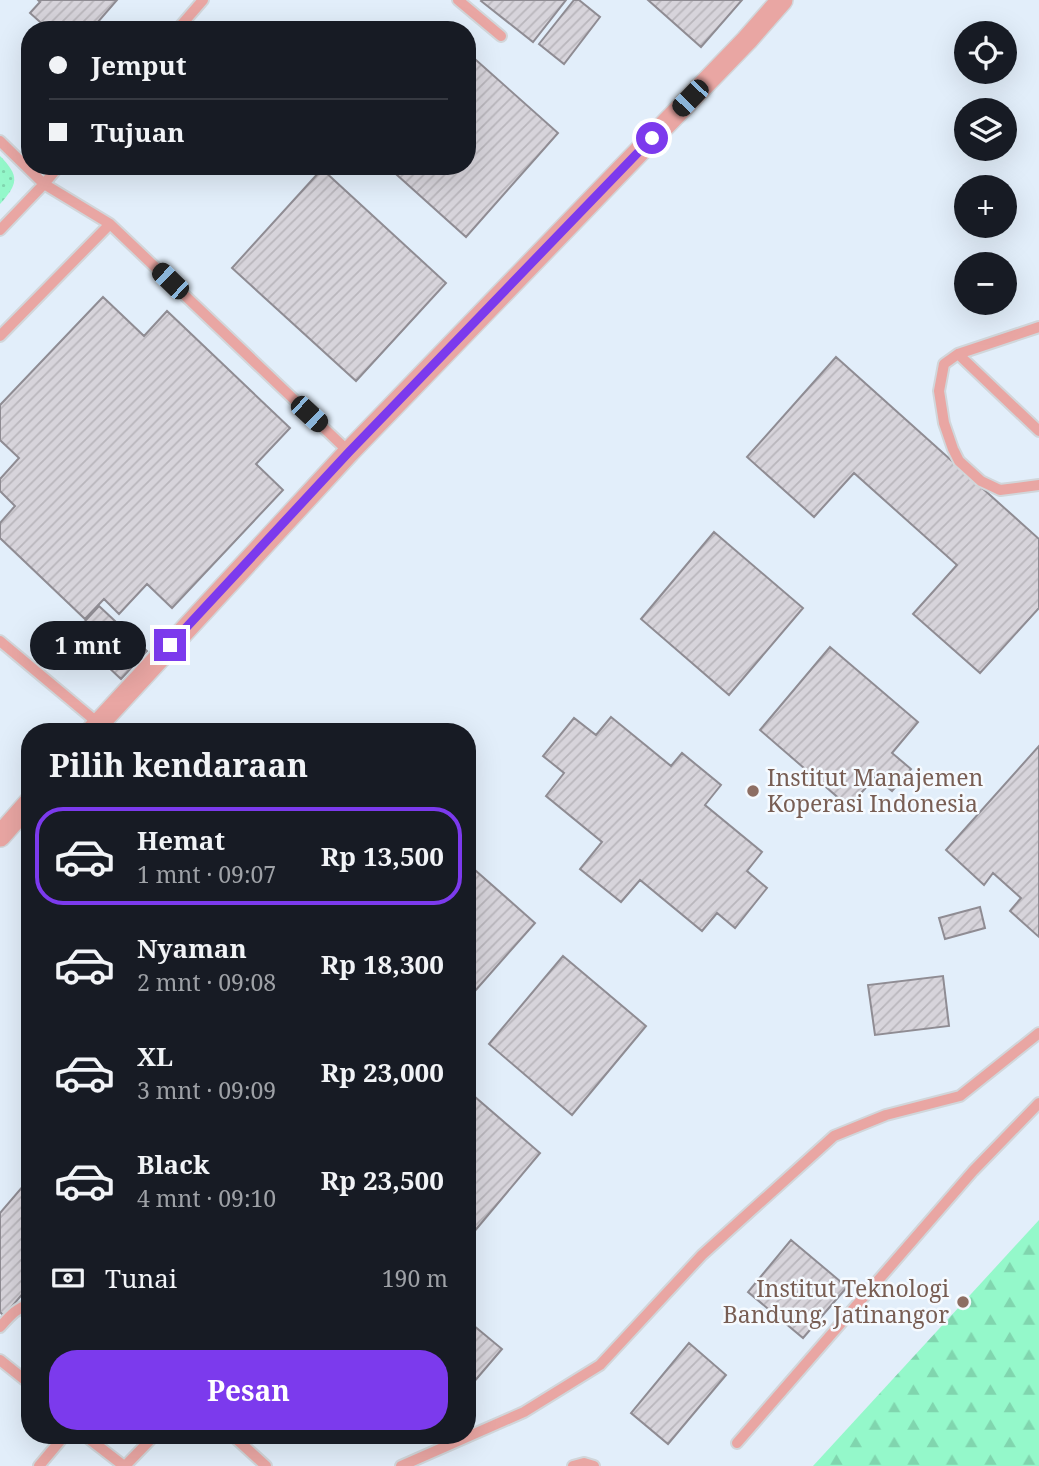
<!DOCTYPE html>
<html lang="id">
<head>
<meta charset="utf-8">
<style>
  :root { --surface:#171b24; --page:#242831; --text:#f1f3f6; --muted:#9ea1a6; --line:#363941; --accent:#7c3aed }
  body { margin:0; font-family:"Noto Serif",serif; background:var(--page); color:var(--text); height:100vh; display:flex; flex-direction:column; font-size:26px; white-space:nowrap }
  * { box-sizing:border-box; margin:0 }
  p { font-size:23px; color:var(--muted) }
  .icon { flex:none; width:38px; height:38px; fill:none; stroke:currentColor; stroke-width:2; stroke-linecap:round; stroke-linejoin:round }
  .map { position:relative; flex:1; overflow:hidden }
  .drawer { position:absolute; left:21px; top:723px; width:455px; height:721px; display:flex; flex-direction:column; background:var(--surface); border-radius:28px; box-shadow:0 7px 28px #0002 }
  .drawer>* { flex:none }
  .top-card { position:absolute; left:21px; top:21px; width:455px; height:154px; border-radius:28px; box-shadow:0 7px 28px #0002; display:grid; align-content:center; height:154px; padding:0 28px; background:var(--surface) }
  .buttons { position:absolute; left:954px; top:21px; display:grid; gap:14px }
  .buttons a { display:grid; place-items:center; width:63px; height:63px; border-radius:50%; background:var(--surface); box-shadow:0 7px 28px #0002; font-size:35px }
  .end { position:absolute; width:32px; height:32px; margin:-16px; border:9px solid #7c3aed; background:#fff; box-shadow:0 0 0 4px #fff }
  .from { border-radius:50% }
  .bubble { position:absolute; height:49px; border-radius:24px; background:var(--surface); box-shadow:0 7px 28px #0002; font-size:23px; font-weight:700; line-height:49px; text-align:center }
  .car { position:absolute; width:21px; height:42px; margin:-21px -10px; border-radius:9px; box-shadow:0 0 5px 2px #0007; background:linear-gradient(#222 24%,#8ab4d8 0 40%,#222 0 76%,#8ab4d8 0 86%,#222 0) }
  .top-card b { display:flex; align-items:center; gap:24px; height:66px; font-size:26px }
  .top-card b+b { border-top:2px solid var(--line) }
  .top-card i { width:18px; height:18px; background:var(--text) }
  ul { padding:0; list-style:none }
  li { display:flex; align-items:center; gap:21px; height:98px; margin:0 14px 10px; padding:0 14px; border:4px solid transparent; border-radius:28px }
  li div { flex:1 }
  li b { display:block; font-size:26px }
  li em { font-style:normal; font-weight:700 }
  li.current { border-color:var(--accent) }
  li>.icon { width:63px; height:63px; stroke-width:1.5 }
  h2 { padding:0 28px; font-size:32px; line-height:84px }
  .pay { display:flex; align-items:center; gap:18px; height:77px; padding:0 28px; font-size:26px }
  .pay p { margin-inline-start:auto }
  .button { display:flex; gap:14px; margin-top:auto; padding:14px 28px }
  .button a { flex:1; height:80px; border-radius:28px; background:var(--accent); color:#fff; font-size:28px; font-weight:700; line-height:80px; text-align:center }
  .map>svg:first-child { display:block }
  .built { fill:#e2eefa; fill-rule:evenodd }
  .grass { fill:url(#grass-dots) }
  .forest { fill:url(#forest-firs) }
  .building { fill:url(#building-hatch); stroke:#8f8c93; stroke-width:2 }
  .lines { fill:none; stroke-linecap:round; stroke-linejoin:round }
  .lane-casing { stroke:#d1d6da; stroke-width:14 }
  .street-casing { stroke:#d1d6da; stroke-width:24 }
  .lane { stroke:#e9a6a3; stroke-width:10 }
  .street { stroke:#e9a6a3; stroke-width:21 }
  .route { stroke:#7c3aed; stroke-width:9 }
  .education-dot { fill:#8d6e63; stroke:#f5faff; stroke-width:2.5 }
  .labels { text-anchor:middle; stroke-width:5; stroke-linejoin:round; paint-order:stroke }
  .education-label { font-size:23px; fill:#785e54; stroke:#f5faff; text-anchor:start }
</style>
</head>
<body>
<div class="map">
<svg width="1039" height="1466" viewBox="0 0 1039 1466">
  <defs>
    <pattern id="grass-dots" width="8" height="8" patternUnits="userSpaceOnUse" patternTransform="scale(1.75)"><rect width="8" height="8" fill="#94f8ca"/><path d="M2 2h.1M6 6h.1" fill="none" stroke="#80d5ae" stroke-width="1.8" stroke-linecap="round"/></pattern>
    <pattern id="forest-firs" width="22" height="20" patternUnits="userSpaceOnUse" patternTransform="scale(1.75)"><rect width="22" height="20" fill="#94f8ca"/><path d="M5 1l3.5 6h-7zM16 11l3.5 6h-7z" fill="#80d5ae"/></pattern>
    <pattern id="building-hatch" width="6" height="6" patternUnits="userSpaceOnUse" patternTransform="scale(1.75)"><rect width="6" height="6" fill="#d7d4db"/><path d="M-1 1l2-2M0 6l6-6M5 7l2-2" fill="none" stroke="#b9b6bc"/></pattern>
  </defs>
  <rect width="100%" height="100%" fill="#f5faff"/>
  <path class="built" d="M0 0H1039V1466H0ZM30 30H467V166H30ZM966 33H1004V72H966ZM966 110H1004V149H966ZM966 187H1004V226H966ZM966 264H1004V303H966ZM30 732H467V1435H30Z"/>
  <path class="grass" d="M0 156C20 176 18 184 0 204Z"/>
  <path class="forest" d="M1039 1220V1466H813Z"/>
  <path class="building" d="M38 0H117L91 30H49L30 13 40 2Z
    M482 0H566L533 42 481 1Z
    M574 0H579L600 17 564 64 539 44Z
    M648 0H742L701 47Z
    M467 52 558 133 466 237 387 166H467Z
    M322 169 446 283 356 381 232 268Z
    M103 297 144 336 167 311 290 428 256 464 283 490 172 608 147 584 119 614 104 599 85 619 0 538V523L15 506 0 491V479L19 458 0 440V405Z
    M836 357 1039 539V608L980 673 913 614 957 565 854 473 814 517 747 457Z
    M714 532 803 608 729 695 641 619Z
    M99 606 147 651 121 679 73 634Z
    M830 647 918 722 892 753 911 769 892 791 875 777 849 807 760 730Z
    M611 717 671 766 682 753 721 785 705 805 762 852 747 871 767 888 735 928 717 913 702 931 640 880 621 902 580 869 602 842 546 796 564 773 543 756 574 718 596 735Z
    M1039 746V937L1010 911 1021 898 993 873 984 885 946 850Z
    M467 863 535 923 467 1000Z
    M980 907 985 928 945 939 939 918Z
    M563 956 646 1026 572 1115 489 1044Z
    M943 976 949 1026 875 1035 868 985Z
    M467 1090 540 1153 473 1233 467 1228Z
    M30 1178V1285L4 1316 0 1312V1213Z
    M791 1240 847 1287 803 1338 748 1292Z
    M467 1320 502 1349 467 1390Z
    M689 1343 726 1375 668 1444 631 1413Z"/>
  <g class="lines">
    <defs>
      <path id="lane" d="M458 0 501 36
        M177 30 203 0
        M0 141 44 184 0 230
        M59 166 44 184 110 224 349 452
        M0 336 110 224
        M958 354 1039 327
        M1039 431 958 354 944 364 939 391 944 423 953 449 959 461 981 481 1000 490 1039 485
        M0 641 98 723
        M0 1327C9 1317 16 1308 30 1304
        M0 1360 30 1384
        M84 1435 124 1466
        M232 1435 266 1466
        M737 1443 973 1171 1039 1103
        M39 1466 65 1435
        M125 1466 155 1435
        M401 1466 524 1412 600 1365 702 1255 834 1136 886 1115 960 1096 1039 1033
        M573 1466 584 1463 594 1466"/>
      <path id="street" d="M91 732 349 452 747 40 782 0
        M0 836 30 802"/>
    </defs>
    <use href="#lane" class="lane-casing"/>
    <use href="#street" class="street-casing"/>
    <use href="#lane" class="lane"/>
    <use href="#street" class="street"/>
  </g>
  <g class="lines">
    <path class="route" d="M170 645 349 452 652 138"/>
  </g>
  <g class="education-dot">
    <circle cx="753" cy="791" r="7"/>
    <circle cx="963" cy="1302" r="7"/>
  </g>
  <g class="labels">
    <g class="education-label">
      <text x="767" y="786">Institut Manajemen<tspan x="767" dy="26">Koperasi Indonesia</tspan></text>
      <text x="949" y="1297" text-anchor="end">Institut Teknologi<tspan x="949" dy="26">Bandung, Jatinangor</tspan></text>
    </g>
  </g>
</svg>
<div class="buttons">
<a><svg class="icon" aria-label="locate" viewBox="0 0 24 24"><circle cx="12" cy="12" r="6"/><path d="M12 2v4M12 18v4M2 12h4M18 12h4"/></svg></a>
<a><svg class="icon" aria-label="layers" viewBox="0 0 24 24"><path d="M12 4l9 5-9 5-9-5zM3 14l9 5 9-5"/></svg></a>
<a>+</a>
<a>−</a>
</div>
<i class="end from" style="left:652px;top:138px"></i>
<i class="end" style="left:170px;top:645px"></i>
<div class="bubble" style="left:30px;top:621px;width:116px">1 mnt</div>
<i class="car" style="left:690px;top:98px;rotate:224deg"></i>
<i class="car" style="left:170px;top:281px;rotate:314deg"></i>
<i class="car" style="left:309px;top:414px;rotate:133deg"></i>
<div class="top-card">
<b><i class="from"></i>Jemput</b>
<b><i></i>Tujuan</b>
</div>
<section class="drawer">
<h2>Pilih kendaraan</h2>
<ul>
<li class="current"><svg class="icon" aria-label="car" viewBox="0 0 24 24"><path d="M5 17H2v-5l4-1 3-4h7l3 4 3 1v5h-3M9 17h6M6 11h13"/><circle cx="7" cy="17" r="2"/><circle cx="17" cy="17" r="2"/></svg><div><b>Hemat</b><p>1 mnt · 09:07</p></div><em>Rp 13,500</em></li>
<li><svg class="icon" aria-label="car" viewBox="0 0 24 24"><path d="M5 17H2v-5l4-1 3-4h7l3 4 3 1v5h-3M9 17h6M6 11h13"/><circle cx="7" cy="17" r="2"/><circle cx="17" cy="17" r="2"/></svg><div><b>Nyaman</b><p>2 mnt · 09:08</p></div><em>Rp 18,300</em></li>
<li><svg class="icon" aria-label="car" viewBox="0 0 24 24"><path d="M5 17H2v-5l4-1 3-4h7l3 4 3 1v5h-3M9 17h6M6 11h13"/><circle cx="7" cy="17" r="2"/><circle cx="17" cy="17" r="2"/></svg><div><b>XL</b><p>3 mnt · 09:09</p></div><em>Rp 23,000</em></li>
<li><svg class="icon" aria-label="car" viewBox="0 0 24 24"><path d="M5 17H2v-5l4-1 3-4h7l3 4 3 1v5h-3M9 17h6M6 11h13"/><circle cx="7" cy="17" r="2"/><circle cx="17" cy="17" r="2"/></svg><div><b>Black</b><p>4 mnt · 09:10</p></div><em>Rp 23,500</em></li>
</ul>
<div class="pay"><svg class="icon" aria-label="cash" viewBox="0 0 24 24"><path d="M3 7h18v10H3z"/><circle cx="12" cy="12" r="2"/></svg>Tunai<p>190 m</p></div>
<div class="button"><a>Pesan</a></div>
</section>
</div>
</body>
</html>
